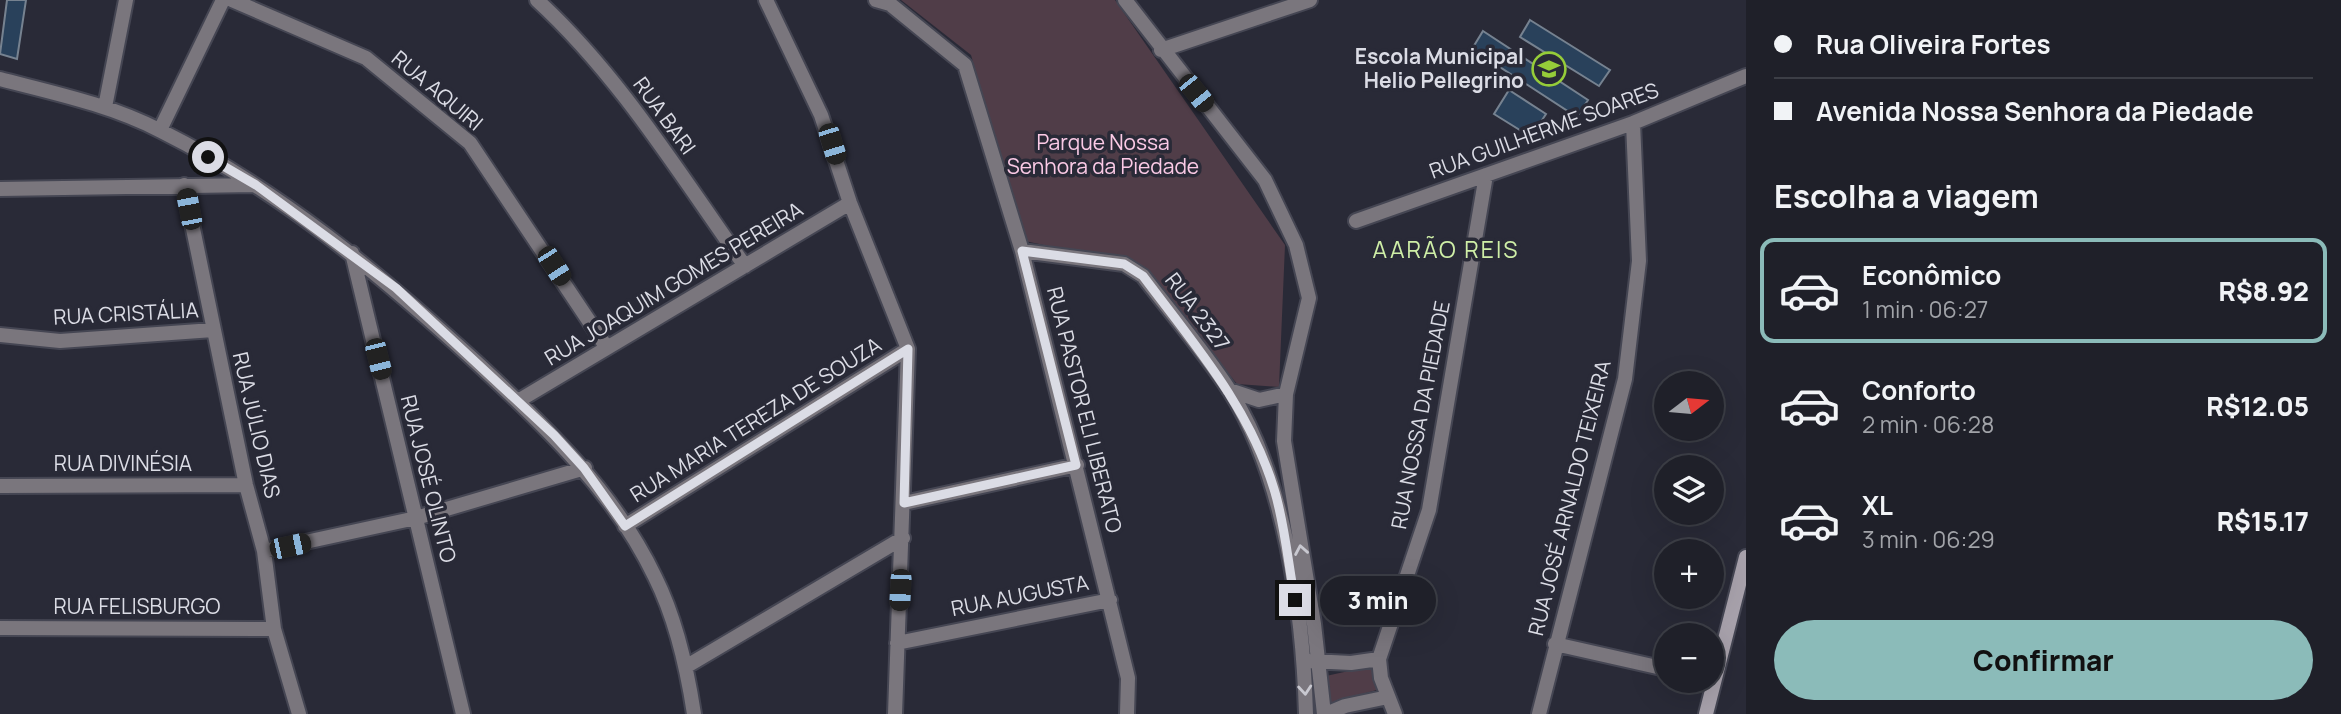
<!DOCTYPE html>
<html lang="pt">
<head>
<meta charset="utf-8">
<style>
  :root { --surface:#1f2029; --page:#272831; --text:#f1f3f6; --muted:#a1a3a8; --line:#3c3e46; --accent:#8bbbb9 }
  body { margin:0; font-family:Manrope,sans-serif; background:var(--page); color:var(--text); height:100vh; display:flex; flex-direction:column; font-size:26px; white-space:nowrap }
  * { box-sizing:border-box; margin:0 }
  p { font-size:23px; color:var(--muted) }
  .icon { flex:none; width:38px; height:38px; fill:none; stroke:currentColor; stroke-width:2; stroke-linecap:round; stroke-linejoin:round }
  .map { position:relative; flex:1; overflow:hidden }
  .side { display:flex; flex-direction:column; background:var(--surface); width:595px }
  .side>* { flex:none }
  .banner { display:grid; align-content:center; height:154px; padding:0 28px; background:var(--surface) }
  .needle { width:46px; rotate:74deg }
  .buttons { position:absolute; left:1654px; top:371px; display:grid; gap:14px }
  .buttons a { display:grid; place-items:center; width:70px; height:70px; border-radius:50%; background:var(--surface); box-shadow:0 7px 28px #0002,0 0 0 2px var(--line); font-size:35px }
  .end { position:absolute; width:32px; height:32px; margin:-16px; border:9px solid #dbdce5; background:#111; box-shadow:0 0 0 4px #111 }
  .from { border-radius:50% }
  .bubble { position:absolute; height:49px; border-radius:24px; background:var(--surface); box-shadow:0 7px 28px #0002,0 0 0 2px var(--line); font-size:23px; font-weight:800; line-height:49px; text-align:center }
  .car { position:absolute; width:21px; height:42px; margin:-21px -10px; border-radius:9px; box-shadow:0 0 5px 2px #0007; background:linear-gradient(#222 24%,#8ab4d8 0 40%,#222 0 76%,#8ab4d8 0 86%,#222 0) }
  .banner b { display:flex; align-items:center; gap:24px; height:66px; font-size:26px }
  .banner b+b { border-top:2px solid var(--line) }
  .banner i { width:18px; height:18px; background:var(--text) }
  ul { padding:0; list-style:none }
  li { display:flex; align-items:center; gap:21px; height:105px; margin:0 14px 10px; padding:0 14px; border:4px solid transparent; border-radius:14px }
  li div { flex:1 }
  li b { display:block; font-size:26px }
  li em { font-style:normal; font-weight:800 }
  li.on { border-color:var(--accent) }
  li>.icon { width:63px; height:63px; stroke-width:1.5 }
  h2 { padding:0 28px; font-size:32px; line-height:84px }
  .button { display:flex; gap:14px; margin-top:auto; padding:14px 28px }
  .button a { flex:1; height:80px; border-radius:42px; background:var(--accent); color:#111; font-size:28px; font-weight:800; line-height:80px; text-align:center }
  main { display:flex; flex:1; min-height:0 }
  .map>svg:first-child { display:block }
  .green { fill:#503d48 }
  .building { fill:#29415b; stroke:#768290; stroke-width:2 }
  .lines { fill:none; stroke-linecap:round; stroke-linejoin:round }
  .minor-casing { stroke:#454653; stroke-width:18 }
  .secondary-casing { stroke:#454653; stroke-width:18 }
  .minor { stroke:#7a767d; stroke-width:14 }
  .secondary { stroke:#a7a1ab; stroke-width:14 }
  .oneway { stroke:#c8c8d0 }
  .route { stroke:#dbdce5; stroke-width:9 }
  .labels { text-anchor:middle; stroke-width:7; stroke-linejoin:round; paint-order:stroke }
  .poi-label { font-size:21px; font-weight:bold; fill:#dbdce5; stroke:#292a37; text-anchor:end }
  .street-label { font-size:21px; fill:#dbdce5; stroke:#292a37 }
  .park-label { font-size:21px; fill:#fbcae6; stroke:#292a37 }
  .neighbourhood-label { font-size:23px; letter-spacing:2px; fill:#cfefa7; stroke:#292a37 }
</style>
</head>
<body>
<main>
<div class="map">
<svg width="1746" height="714" viewBox="0 0 1746 714">
  <rect width="100%" height="100%" fill="#292a37"/>
  <path class="green" d="M901 0H1115L1285 245 1279 387 1237 384 1142 266 1025 241 971 55Z
    M1385 663 1387 687 1327 704 1326 676Z"/>
  <path class="building" d="M7 0H26L17 59 0 54Z
    M1530 20 1610 70 1599 86 1520 37Z
    M1483 31 1588 100 1577 117 1472 49Z
    M1509 90 1546 114 1531 137 1494 114Z"/>
  <g class="lines">
    <defs>
      <path id="minor" d="M232 0 366 58 470 143 607 348
        M537 0C620 76 680 175 745 266
        M766 0 821 115 850 203 908 349 895 714
        M876 0 890 4 965 65 1022 251 1128 678 1127 714
        M1125 0 1265 180 1296 245 1309 298 1286 394 1284 441 1314 624 1324 714
        M1161 50 1310 0
        M0 79C54 93 111 105 161 131 279 190 380 274 476 362 545 426 614 491 655 577 676 619 687 668 694 714
        M105 107 126 0
        M160 130 223 0
        M184 185 246 485 264 551 274 629 299 714
        M0 189 254 185
        M1356 221 1633 123 1746 76
        M1022 251 1124 264 1143 276C1172 314 1204 351 1230 391 1285 478 1303 612 1306 714
        M352 253 463 714
        M0 335 60 341 213 330
        M1229 390 1259 400 1286 394
        M518 401 850 203
        M0 486 246 485
        M904 503 1077 465
        M625 526 908 349
        M264 551 416 518 585 468
        M0 628 274 629
        M897 643 1110 600
        M1555 644 1666 669
        M1311 661 1351 663 1379 659
        M687 666 903 538
        M1326 714 1345 706 1388 697
        M1395 714 1381 678 1379 659 1429 510 1486 175
        M1539 714 1625 379 1639 261 1633 123"/>
      <path id="secondary" d="M1706 714 1746 557"/>
    </defs>
    <use href="#minor" class="minor-casing"/>
    <use href="#secondary" class="secondary-casing"/>
    <use href="#minor" class="minor"/>
    <use href="#secondary" class="secondary"/>
  </g>
  <defs><path id="oneway-chevron" d="M-2-3.5L2.5 0L-2 3.5" fill="none" stroke-width="1.6" stroke-linecap="round" stroke-linejoin="round" transform="scale(1.75)"/></defs>
  <g class="oneway">
    <use href="#oneway-chevron" transform="translate(1301 550) rotate(-100)"/>
    <use href="#oneway-chevron" transform="translate(1305 690) rotate(85)"/>
  </g>
  <g class="lines">
    <path class="route" d="M208 157 256 185 396 288 554 435 584 468 625 526 908 349 904 503 1076 465 1022 251 1124 264 1143 276C1194 344 1249 407 1274 489 1285 524 1288 564 1295 600"/>
  </g>
  <defs>
    <symbol id="school-ring" viewBox="-11 -11 22 22"><circle r="9.5" fill="#292a37" stroke="#96cc39" stroke-width="1.5"/><path d="M0-5L7-2L0 1L-7-2ZM-4 1L0 2.5L4 1V4Q0 6-4 4Z" fill="#96cc39"/></symbol>
  </defs>
  <g fill-rule="evenodd">
    <use href="#school-ring" x="1530" y="50" width="38" height="38"/>
  </g>
  <g class="labels">
    <g class="poi-label">
      <text x="1524" y="64">Escola Municipal<tspan x="1524" dy="24">Helio Pellegrino</tspan></text>
    </g>
    <g class="street-label">
      <text transform="translate(437 91) rotate(40)" y="7">RUA AQUIRI</text>
      <text transform="translate(664 116) rotate(54)" y="7">RUA BARI</text>
      <text transform="translate(1544 131) rotate(-20)" y="7">RUA GUILHERME SOARES</text>
      <text transform="translate(674 284) rotate(-31)" y="7">RUA JOAQUIM GOMES PEREIRA</text>
      <text transform="translate(1197 312) rotate(53)" y="7">RUA 2327</text>
      <text transform="translate(126 314) rotate(-3)" y="7">RUA CRISTÁLIA</text>
      <text transform="translate(1084 410) rotate(76)" y="7">RUA PASTOR ELI LIBERATO</text>
      <text transform="translate(1421 415) rotate(-79)" y="7">RUA NOSSA DA PIEDADE</text>
      <text transform="translate(756 420) rotate(-32)" y="7">RUA MARIA TEREZA DE SOUZA</text>
      <text transform="translate(256 425) rotate(77)" y="7">RUA JÚLIO DIAS</text>
      <text x="123" y="471">RUA DIVINÉSIA</text>
      <text transform="translate(428 479) rotate(76)" y="7">RUA JOSÉ OLINTO</text>
      <text transform="translate(1570 498) rotate(-76)" y="7">RUA JOSÉ ARNALDO TEIXEIRA</text>
      <text transform="translate(1020 596) rotate(-11)" y="7">RUA AUGUSTA</text>
      <text x="137" y="614">RUA FELISBURGO</text>
    </g>
    <g class="park-label">
      <text x="1103" y="150">Parque Nossa<tspan x="1103" dy="24">Senhora da Piedade</tspan></text>
    </g>
    <g class="neighbourhood-label">
      <text x="1446" y="258">AARÃO REIS</text>
    </g>
  </g>
</svg>
<div class="buttons">
<a><svg class="needle" viewBox="-14 -14 28 28"><path d="M0-13l5 13h-10z" fill="#e53935"/><path d="M0 13l5-13h-10z" fill="#a1a3a8"/></svg></a>
<a><svg class="icon" aria-label="layers" viewBox="0 0 24 24"><path d="M12 4l9 5-9 5-9-5zM3 14l9 5 9-5"/></svg></a>
<a>+</a>
<a>−</a>
</div>
<i class="end from" style="left:208px;top:157px"></i>
<i class="end" style="left:1295px;top:600px"></i>
<div class="bubble" style="left:1320px;top:576px;width:116px">3 min</div>
<i class="car" style="left:1196px;top:93px;rotate:141deg"></i>
<i class="car" style="left:832px;top:144px;rotate:163deg"></i>
<i class="car" style="left:189px;top:209px;rotate:349deg"></i>
<i class="car" style="left:554px;top:266px;rotate:147deg"></i>
<i class="car" style="left:378px;top:359px;rotate:166deg"></i>
<i class="car" style="left:290px;top:546px;rotate:78deg"></i>
<i class="car" style="left:900px;top:590px;rotate:183deg"></i>
</div>
<section class="side">
<div class="banner">
<b><i class="from"></i>Rua Oliveira Fortes</b>
<b><i></i>Avenida Nossa Senhora da Piedade</b>
</div>
<h2>Escolha a viagem</h2>
<ul>
<li class="on"><svg class="icon" aria-label="car" viewBox="0 0 24 24"><path d="M5 17H2v-5l4-1 3-4h7l3 4 3 1v5h-3M9 17h6M6 11h13"/><circle cx="7" cy="17" r="2"/><circle cx="17" cy="17" r="2"/></svg><div><b>Econômico</b><p>1 min · 06:27</p></div><em>R$8.92</em></li>
<li><svg class="icon" aria-label="car" viewBox="0 0 24 24"><path d="M5 17H2v-5l4-1 3-4h7l3 4 3 1v5h-3M9 17h6M6 11h13"/><circle cx="7" cy="17" r="2"/><circle cx="17" cy="17" r="2"/></svg><div><b>Conforto</b><p>2 min · 06:28</p></div><em>R$12.05</em></li>
<li><svg class="icon" aria-label="car" viewBox="0 0 24 24"><path d="M5 17H2v-5l4-1 3-4h7l3 4 3 1v5h-3M9 17h6M6 11h13"/><circle cx="7" cy="17" r="2"/><circle cx="17" cy="17" r="2"/></svg><div><b>XL</b><p>3 min · 06:29</p></div><em>R$15.17</em></li>
</ul>
<div class="button"><a>Confirmar</a></div>
</section>
</main>
</body>
</html>
